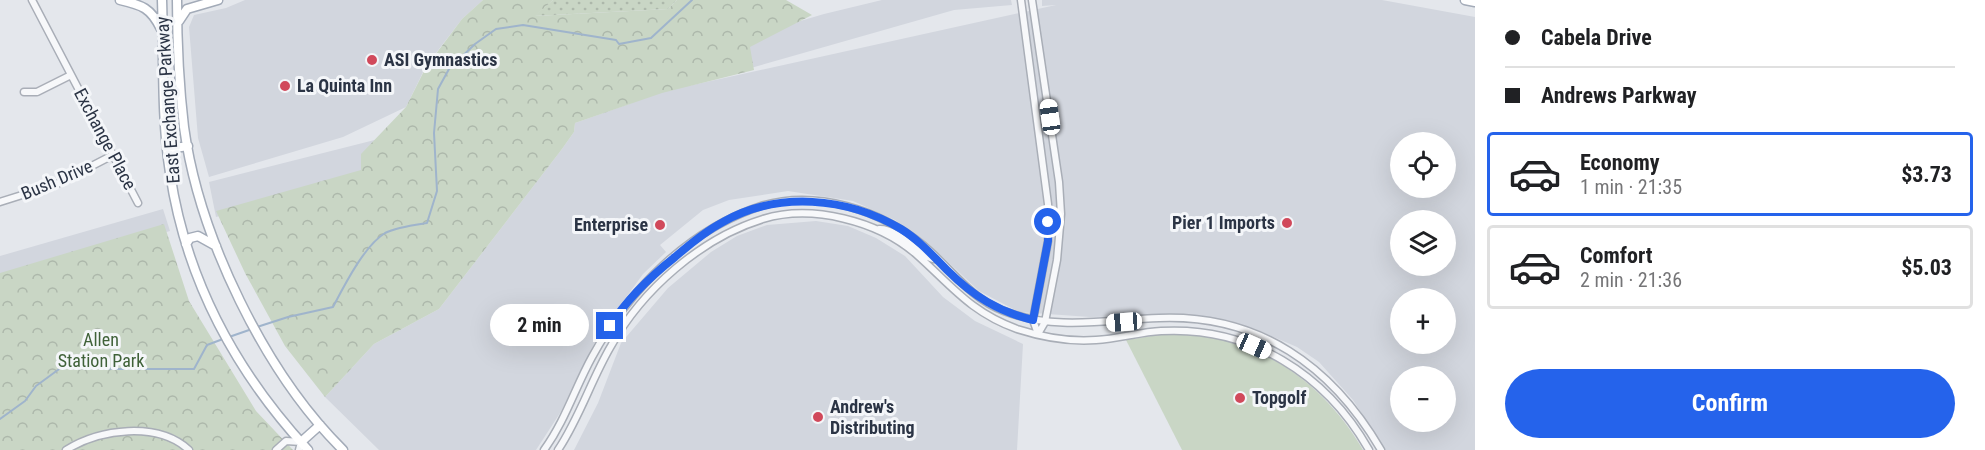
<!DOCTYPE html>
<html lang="en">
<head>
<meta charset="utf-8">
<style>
  :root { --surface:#fff; --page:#f6f6f6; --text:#202124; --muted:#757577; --line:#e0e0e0; --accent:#2563eb }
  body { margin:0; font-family:"Roboto Condensed",sans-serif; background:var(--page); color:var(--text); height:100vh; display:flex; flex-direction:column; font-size:22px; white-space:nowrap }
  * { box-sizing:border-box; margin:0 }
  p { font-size:20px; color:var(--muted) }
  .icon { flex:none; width:33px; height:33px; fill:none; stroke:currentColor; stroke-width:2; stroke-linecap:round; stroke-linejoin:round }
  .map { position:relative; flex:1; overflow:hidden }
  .side { display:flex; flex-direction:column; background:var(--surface); width:510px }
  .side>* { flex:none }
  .banner { display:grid; align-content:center; height:132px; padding:0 30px; background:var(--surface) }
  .tools { position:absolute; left:1390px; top:132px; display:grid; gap:12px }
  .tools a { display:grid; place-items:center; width:66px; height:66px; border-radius:50%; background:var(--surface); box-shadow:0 6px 24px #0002; font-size:30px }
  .end { position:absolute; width:27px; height:27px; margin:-14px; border:8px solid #2563eb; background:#fff; box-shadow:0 0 0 3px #fff }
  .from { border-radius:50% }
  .bubble { position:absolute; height:42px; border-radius:21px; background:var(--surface); box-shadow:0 6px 24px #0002; font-size:20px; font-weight:700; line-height:42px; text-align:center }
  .car { position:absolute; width:18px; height:36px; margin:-18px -9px; border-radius:8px; box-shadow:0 0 4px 2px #0007; background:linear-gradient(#fff 24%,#345 0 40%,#fff 0 76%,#345 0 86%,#fff 0) }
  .banner b { display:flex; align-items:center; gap:21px; height:57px; font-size:22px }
  .banner b+b { border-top:2px solid var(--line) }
  .banner i { width:15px; height:15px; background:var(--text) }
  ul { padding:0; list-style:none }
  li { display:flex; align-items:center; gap:18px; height:84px; margin:0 12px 9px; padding:0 18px; border:3px solid var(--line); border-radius:6px }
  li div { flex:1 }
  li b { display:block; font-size:22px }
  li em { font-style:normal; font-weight:700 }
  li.active { border-color:var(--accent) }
  li>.icon { width:54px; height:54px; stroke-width:1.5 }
  .cta { display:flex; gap:12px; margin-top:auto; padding:12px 30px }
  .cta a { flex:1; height:69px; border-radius:36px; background:var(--accent); color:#fff; font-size:24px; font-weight:700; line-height:69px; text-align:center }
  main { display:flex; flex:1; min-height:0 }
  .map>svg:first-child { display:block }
  .built { fill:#d2d6de; fill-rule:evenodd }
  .grass { fill:url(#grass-dots) }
  .forest { fill:url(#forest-crowns) }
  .garden { fill:#c9d6c5 }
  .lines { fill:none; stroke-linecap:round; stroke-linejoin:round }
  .stream { stroke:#9fb4cc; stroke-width:2 }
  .minor-casing { stroke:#a9aeb7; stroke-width:9 }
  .major-casing { stroke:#a3abb8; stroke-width:11 }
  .minor { stroke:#f7f8fa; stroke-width:6 }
  .major { stroke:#fff; stroke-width:8 }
  .route { stroke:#2563eb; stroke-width:8 }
  .poi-dot { fill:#d1495b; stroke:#f4f6f9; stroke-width:2 }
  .labels { text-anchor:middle; stroke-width:6; stroke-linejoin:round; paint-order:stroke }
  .poi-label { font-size:18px; font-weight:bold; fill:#2b3445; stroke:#f4f6f9; text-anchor:start }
  .street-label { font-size:18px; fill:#2b3445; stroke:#f4f6f9 }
  .park-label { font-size:18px; fill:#3f6138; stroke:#f4f6f9 }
</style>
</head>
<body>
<main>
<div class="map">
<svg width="1475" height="450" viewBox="0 0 1475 450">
  <defs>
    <pattern id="grass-dots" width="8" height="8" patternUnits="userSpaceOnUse" patternTransform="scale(1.5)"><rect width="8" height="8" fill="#c9d6c5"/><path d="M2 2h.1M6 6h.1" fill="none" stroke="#adb8ab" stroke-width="1.8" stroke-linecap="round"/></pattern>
    <pattern id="forest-crowns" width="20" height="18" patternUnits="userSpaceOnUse" patternTransform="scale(1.5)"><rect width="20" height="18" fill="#c9d6c5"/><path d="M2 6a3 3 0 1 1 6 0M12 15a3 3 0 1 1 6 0" fill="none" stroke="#adb8ab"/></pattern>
  </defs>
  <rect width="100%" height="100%" fill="#e4e7ec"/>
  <path class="built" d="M245 0H483L462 19 426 66 406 107 343 137 209 177 198 138 189 27 194 15 226 8Z
    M882 0H1011L1012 5 954 10 688 86 1056 5 1042 6V0H1382L1475 17V450H1385L1353 400 1319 362 1297 347 1255 329 1195 315 1090 317 1019 312 979 291 928 243 895 220 853 201 788 191 729 200 703 210 660 245 666 252 643 274 598 336 562 410 536 450H379L325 397 374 344 439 309 562 149 574 132 575 123 632 103 462 120 824 14ZM1401 142H1446V188H1401ZM1401 220H1446V266H1401ZM1401 298H1446V344H1401ZM1401 376H1446V422H1401Z
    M426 127 430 154 216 217 209 182Z
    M163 209 170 231 0 280V256Z
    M816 221 848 226 876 238 905 256 943 297 975 321 1023 344 1017 450H574L598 403 621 343 668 288 711 252 737 236 767 225Z"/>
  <path class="grass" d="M553 0H677L668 9 534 16Z"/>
  <path class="forest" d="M483 0H553L535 16 668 9 677 0H786L812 15 750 47 754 70 662 93 575 123 574 132 562 149 439 309 374 344 325 397 285 346 245 273 216 211 361 170V154L406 107 426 67 462 19Z
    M164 224 189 301 256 411 293 450H0V273Z"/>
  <path class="garden" d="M1165 334C1249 330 1322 379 1363 450H1182L1126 340Z"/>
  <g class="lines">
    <path class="stream" d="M257 327 288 317 333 307C344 286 364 246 385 233 397 227 414 225 427 223L437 191 434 133 438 89 449 69 475 44 496 29 523 25 616 40 619 44 651 38 692 0
      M229 337 252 329
      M0 419 25 401 36 386 66 364 115 369H194L207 345 223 339"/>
    <defs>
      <path id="minor" d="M32 0 138 203
        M1021 0 1048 204V241L1033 320 1038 334
        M1032 0 1059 182 1061 214 1057 260 1045 322 1038 334
        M24 92H37L71 75
        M0 202 57 184 113 155
        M879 229C901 228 923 262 937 259
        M66 450C100 429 157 421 189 450
        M276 450 286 441 301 442 299 450
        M544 450C565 421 575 388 592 357 628 291 688 230 761 206 816 189 880 210 923 245 950 267 969 298 1004 311 1056 331 1105 320 1159 318 1259 314 1332 366 1381 450
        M558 450C580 417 591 380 611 346 642 290 701 238 763 219 812 204 878 221 916 254 951 285 970 312 1017 329 1042 337 1070 342 1096 340 1118 339 1140 332 1161 331 1250 326 1326 374 1369 450"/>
      <path id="major" d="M120 0C142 5 151 8 161 29
        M162 0C164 57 161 116 170 173 186 280 235 371 308 450
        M177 0C177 42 179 85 184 127 199 237 265 373 343 450
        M1465 0 1475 2
        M179 21 187 9 218 0
        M168 149 188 146
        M186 244 190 238 198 236 216 246
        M301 442 320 425"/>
    </defs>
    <use href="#minor" class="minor-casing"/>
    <use href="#major" class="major-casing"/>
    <use href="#minor" class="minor"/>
    <use href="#major" class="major"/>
  </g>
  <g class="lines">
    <path class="route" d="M610 326C627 299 651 276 675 257 690 244 706 231 723 222 778 191 847 197 901 229 919 240 933 256 948 271 973 296 999 312 1033 320L1048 241V222"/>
  </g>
  <g class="poi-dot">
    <circle cx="372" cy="60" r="6"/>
    <circle cx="285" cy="86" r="6"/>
    <circle cx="1287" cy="223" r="6"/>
    <circle cx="660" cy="225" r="6"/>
    <circle cx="1240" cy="398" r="6"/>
    <circle cx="818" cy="417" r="6"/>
  </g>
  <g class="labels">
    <g class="poi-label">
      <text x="384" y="66">ASI Gymnastics</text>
      <text x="297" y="92">La Quinta Inn</text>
      <text x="1275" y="229" text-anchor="end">Pier 1 Imports</text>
      <text x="648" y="231" text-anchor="end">Enterprise</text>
      <text x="1252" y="404">Topgolf</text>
      <text x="830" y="413">Andrew's<tspan x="830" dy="21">Distributing</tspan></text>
    </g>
    <g class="street-label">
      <text transform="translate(168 100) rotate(-94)" y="6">East Exchange Parkway</text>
      <text transform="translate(105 139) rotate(62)" y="6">Exchange Place</text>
      <text transform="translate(57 180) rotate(-23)" y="6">Bush Drive</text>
    </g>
    <g class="park-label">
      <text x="101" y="346">Allen<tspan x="101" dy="21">Station Park</tspan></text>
    </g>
  </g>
</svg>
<div class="tools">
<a><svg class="icon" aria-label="locate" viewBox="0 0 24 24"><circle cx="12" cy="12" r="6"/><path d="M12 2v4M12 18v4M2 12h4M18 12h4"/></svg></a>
<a><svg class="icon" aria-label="layers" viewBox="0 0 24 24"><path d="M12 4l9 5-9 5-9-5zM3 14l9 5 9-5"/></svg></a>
<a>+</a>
<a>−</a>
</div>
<i class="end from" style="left:1048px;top:222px"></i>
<i class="end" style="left:610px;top:326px"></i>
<div class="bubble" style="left:490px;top:304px;width:99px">2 min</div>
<i class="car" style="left:1050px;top:117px;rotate:352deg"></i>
<i class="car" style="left:1124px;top:322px;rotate:266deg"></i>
<i class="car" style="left:1254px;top:346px;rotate:114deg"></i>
</div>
<section class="side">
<div class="banner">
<b><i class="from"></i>Cabela Drive</b>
<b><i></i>Andrews Parkway</b>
</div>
<ul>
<li class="active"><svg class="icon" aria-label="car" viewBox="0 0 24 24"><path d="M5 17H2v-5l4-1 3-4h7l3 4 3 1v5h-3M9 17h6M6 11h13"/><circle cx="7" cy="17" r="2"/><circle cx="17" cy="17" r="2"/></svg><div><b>Economy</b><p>1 min · 21:35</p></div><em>$3.73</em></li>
<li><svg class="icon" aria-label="car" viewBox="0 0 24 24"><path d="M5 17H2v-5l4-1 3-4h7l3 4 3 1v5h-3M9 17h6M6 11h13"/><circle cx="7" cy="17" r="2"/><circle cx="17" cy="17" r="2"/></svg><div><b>Comfort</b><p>2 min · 21:36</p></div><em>$5.03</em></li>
</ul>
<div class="cta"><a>Confirm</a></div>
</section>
</main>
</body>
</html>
